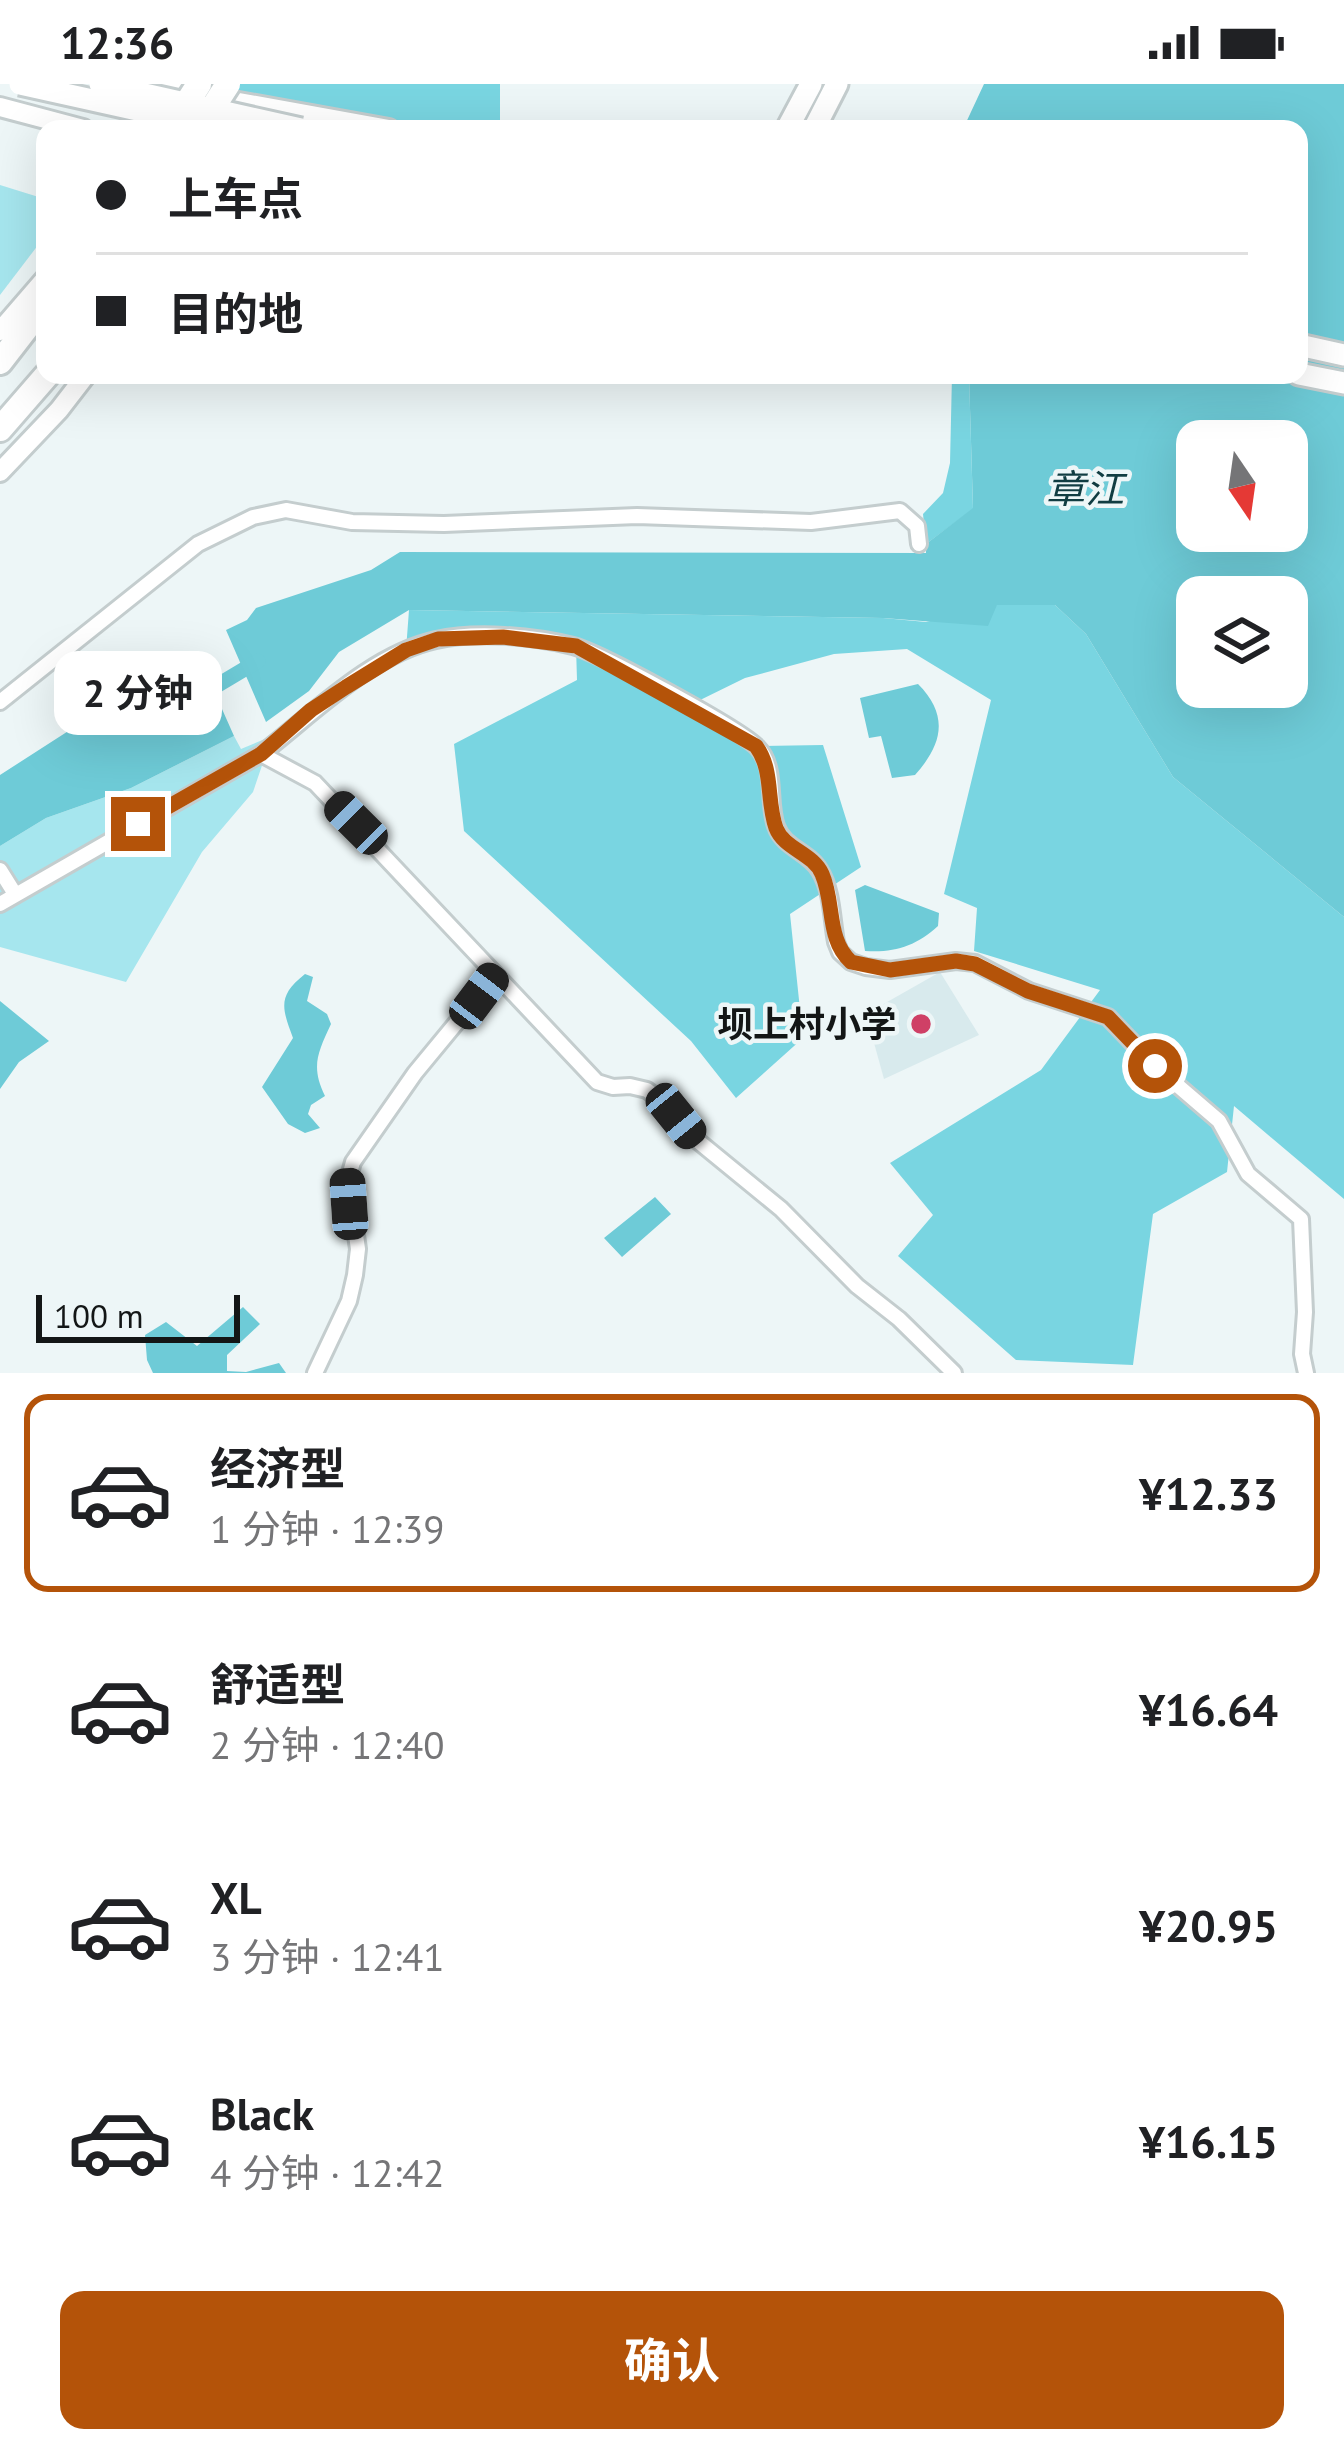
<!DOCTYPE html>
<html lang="zh">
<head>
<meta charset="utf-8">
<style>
  :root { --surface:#fff; --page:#f2f2f2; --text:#202124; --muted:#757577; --line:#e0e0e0; --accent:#b45309 }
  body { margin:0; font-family:"PT Sans","Noto Sans SC",sans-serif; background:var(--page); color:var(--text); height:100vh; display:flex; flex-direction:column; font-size:45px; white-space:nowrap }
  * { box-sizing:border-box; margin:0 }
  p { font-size:39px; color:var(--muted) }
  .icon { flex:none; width:66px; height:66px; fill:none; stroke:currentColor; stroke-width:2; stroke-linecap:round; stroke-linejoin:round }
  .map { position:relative; height:1289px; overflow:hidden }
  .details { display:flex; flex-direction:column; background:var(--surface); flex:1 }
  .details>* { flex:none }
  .banner { position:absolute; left:36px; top:36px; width:1272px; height:264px; border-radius:24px; box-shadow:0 12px 48px #0002; display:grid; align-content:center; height:264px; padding:0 60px; background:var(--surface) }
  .needle { width:78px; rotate:167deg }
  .buttons { position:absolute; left:1176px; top:336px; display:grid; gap:24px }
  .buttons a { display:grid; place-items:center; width:132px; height:132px; border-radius:24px; background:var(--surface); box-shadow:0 12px 48px #0002; font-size:60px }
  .scale { position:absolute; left:36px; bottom:30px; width:204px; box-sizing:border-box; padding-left:12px; border:6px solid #131616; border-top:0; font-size:33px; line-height:42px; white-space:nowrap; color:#131616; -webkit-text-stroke:9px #edf6f7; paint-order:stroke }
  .end { position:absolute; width:54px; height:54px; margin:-27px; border:15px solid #b45309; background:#fff; box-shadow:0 0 0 6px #fff }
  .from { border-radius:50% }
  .bubble { position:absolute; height:84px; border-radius:24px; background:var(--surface); box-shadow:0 12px 48px #0002; font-size:39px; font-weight:700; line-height:84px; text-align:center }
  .car { position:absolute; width:36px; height:72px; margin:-36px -18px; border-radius:15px; box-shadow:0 0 9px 3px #0007; background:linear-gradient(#222 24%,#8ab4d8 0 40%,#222 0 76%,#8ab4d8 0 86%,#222 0) }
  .banner b { display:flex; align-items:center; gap:42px; height:114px; font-size:45px }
  .banner b+b { border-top:3px solid var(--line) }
  .banner i { width:30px; height:30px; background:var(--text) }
  ul { padding:21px 0 0; list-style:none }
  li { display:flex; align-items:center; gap:36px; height:198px; margin:0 24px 18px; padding:0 36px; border:6px solid transparent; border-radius:24px }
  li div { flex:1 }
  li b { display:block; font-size:45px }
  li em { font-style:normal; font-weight:700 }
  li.selected { border-color:var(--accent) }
  li>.icon { width:108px; height:108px; stroke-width:1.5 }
  .action { display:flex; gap:24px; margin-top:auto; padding:24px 60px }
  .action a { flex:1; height:138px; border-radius:24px; background:var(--accent); color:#fff; font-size:48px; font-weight:700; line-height:138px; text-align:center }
  .status { display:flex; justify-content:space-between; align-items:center; height:84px; padding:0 60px; background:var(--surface); direction:ltr }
  .status svg { height:33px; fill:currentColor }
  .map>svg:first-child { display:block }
  .built { fill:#d8eaed }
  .green { fill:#a6e6ee }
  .forest { fill:#79d5e1 }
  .water { fill:#6ecbd7; fill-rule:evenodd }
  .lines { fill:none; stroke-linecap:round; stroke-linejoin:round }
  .canal { stroke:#6ecbd7; stroke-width:15 }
  .street-casing { stroke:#c4cdce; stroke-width:20 }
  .secondary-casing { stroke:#c4cdce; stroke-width:24 }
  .primary-casing { stroke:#c4cdce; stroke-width:27 }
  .highway-casing { stroke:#c4cdce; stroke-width:30 }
  .street { stroke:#fff; stroke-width:14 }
  .secondary { stroke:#fff; stroke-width:18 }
  .primary { stroke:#fff; stroke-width:21 }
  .highway { stroke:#fff; stroke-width:24 }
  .primary-bridge-casing { stroke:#c4cdce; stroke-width:27; stroke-linecap:butt }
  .highway-bridge-casing { stroke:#c4cdce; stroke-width:30; stroke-linecap:butt }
  .primary-bridge { stroke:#fff; stroke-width:21 }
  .highway-bridge { stroke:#fff; stroke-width:24 }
  .route { stroke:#b45309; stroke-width:15 }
  .poi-dot { fill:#cf4066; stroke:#edf6f7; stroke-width:4.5 }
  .labels { text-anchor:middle; stroke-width:9; stroke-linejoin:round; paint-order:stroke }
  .poi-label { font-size:36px; font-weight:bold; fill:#131616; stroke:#edf6f7; text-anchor:end }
  .water-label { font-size:39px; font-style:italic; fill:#113d42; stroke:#edf6f7 }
</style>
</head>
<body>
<div class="status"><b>12:36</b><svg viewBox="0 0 49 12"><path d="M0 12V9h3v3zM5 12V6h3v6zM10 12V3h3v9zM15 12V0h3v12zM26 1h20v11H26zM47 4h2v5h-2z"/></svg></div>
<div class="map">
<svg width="1344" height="1289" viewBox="0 0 1344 1289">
  <rect width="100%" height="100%" fill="#edf6f7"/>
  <path class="built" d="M940 888 979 951 884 995 866 930Z"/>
  <path class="green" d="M0 101 45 115V152L0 211Z
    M234 652 241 665 272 652 253 708 202 768 126 898 0 863V762L46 734 131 704Z"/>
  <path class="forest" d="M125 0H500V45H147Z
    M952 291H969L973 425 926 460 923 430 943 409 950 379Z
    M997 521H1055L1086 550 1173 693 1344 833V1115L1234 1022 1227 1088 1153 1130 1133 1281 1016 1276 898 1172 933 1131 890 1079 1041 986 1100 906 974 867 977 824 944 810 991 616 907 565 834 570 745 594 690 621 756 662 823 661 861 783 790 830 803 954 736 1014 691 957 464 747 454 660 577 596 576 563 503 553 406 566 409 526 883 534 926 538Z"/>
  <path class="water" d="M984 0H1344V833L1173 693 1086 550 1055 521H997L988 542 883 534 409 526 339 568 309 607 266 638 226 546 247 536 256 524 371 486 400 468 926 469V460L973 424 969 291H1299V45H963ZM1197 357H1287V447H1197ZM1197 513H1287V603H1197Z
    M154 584 172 625 214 607 234 652 131 704 46 734 0 762V691L73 644Z
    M918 600C949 631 943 660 915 691L892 694 881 652 869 654 860 614Z
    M865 801 939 829 938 842C916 862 895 869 865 867L855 806Z
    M305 890 313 893 307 917 327 930 331 940C317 970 311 983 325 1012L311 1021 308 1030 320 1044 305 1049 288 1040 262 1003 293 954C282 924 277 912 305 890Z
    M0 917 49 957 19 978 0 1005Z
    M655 1113 671 1130 622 1173 604 1154Z
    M243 1223 260 1240 227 1271V1287L246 1288 279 1279 286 1289H153L147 1276 145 1251 166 1238 197 1262Z"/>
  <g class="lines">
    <path class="canal" d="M176 626 258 577"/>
    <defs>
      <path id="street" d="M0 618 198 460 253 433 286 426 352 438 444 440 637 432 811 438 900 427 917 442 919 460
        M261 670C312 631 371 570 436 556 476 547 533 552 573 562 598 568 740 645 757 663 777 683 767 718 776 742 783 764 810 768 820 787 832 806 832 837 836 858L840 868 851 878 866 883 890 886 956 877 975 879 1029 907 1108 933 1155 982 1219 1037 1248 1090 1301 1135 1305 1228 1302 1270 1306 1289
        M0 786 15 810
        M0 820 261 670 315 699 597 998 613 1003 630 1002 647 1006 660 1016 693 1053 781 1125 857 1202 899 1235 954 1289
        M315 1289 349 1217 355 1191 358 1165 348 1096 353 1078 415 989 495 892"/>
      <path id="secondary" d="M149 0 204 11
        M211 13 389 45
        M0 23 83 45
        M0 247 45 195
        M0 388 59 326 86 291"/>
      <path id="primary" d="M787 45 811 0
        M814 45 837 0
        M1299 261 1344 271
        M1299 290 1344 299"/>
      <path id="highway" d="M0 278 45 220
        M0 345 47 291"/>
    </defs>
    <use href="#street" class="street-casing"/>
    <use href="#secondary" class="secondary-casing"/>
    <use href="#primary" class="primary-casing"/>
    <use href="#highway" class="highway-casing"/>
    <use href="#street" class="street"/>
    <use href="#secondary" class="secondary"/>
    <use href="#primary" class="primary"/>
    <use href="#highway" class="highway"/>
    <defs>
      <path id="primary-bridge" d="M20 0 223 45
        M100 0 301 45"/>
      <path id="highway-bridge" d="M170 45 199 0
        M199 45 228 0"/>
    </defs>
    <use href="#primary-bridge" class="primary-bridge-casing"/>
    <use href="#highway-bridge" class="highway-bridge-casing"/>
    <use href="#primary-bridge" class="primary-bridge"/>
    <use href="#highway-bridge" class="highway-bridge"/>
  </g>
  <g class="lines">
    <path class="route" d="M138 740 261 670 311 626 346 603 406 566 438 555 503 553 576 562 756 662C774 687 766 716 776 744 784 765 813 769 822 790 835 819 826 855 851 878L890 886 956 877 975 880 1028 907 1108 933 1155 982"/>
  </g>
  <circle class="poi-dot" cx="921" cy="940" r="12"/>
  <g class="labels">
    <g class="poi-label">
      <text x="897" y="953">坝上村小学</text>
    </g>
    <g class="water-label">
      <text x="1085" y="419">章江</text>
    </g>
  </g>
</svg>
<div class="buttons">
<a><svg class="needle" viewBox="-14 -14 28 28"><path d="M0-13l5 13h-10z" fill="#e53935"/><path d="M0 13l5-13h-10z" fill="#757577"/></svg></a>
<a><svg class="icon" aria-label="layers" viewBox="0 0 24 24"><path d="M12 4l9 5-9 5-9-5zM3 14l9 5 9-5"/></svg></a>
</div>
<div class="scale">100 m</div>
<i class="end from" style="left:1155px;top:982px"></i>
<i class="end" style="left:138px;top:740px"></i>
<div class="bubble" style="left:54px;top:567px;width:168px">2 分钟</div>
<i class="car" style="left:356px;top:739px;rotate:315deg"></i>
<i class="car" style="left:479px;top:912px;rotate:37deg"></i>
<i class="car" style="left:676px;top:1032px;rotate:141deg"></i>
<i class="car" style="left:349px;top:1120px;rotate:356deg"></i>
<div class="banner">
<b><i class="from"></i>上车点</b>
<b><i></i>目的地</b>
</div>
</div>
<section class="details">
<ul>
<li class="selected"><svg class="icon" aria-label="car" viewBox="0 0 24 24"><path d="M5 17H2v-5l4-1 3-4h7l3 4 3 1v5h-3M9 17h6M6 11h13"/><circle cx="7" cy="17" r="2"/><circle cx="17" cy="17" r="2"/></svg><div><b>经济型</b><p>1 分钟 · 12:39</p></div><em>¥12.33</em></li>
<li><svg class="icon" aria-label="car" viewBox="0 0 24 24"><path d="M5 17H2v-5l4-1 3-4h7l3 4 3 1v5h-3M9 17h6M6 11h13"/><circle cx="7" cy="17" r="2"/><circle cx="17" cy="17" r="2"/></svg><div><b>舒适型</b><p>2 分钟 · 12:40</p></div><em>¥16.64</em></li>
<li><svg class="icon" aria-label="car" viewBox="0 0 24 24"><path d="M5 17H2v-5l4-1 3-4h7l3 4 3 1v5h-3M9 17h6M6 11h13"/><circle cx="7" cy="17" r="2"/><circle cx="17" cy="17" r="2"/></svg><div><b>XL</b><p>3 分钟 · 12:41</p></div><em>¥20.95</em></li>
<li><svg class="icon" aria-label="car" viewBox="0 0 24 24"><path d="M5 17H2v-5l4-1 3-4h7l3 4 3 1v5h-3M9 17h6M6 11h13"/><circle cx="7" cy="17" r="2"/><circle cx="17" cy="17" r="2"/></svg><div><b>Black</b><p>4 分钟 · 12:42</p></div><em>¥16.15</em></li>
</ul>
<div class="action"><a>确认</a></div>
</section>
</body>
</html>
